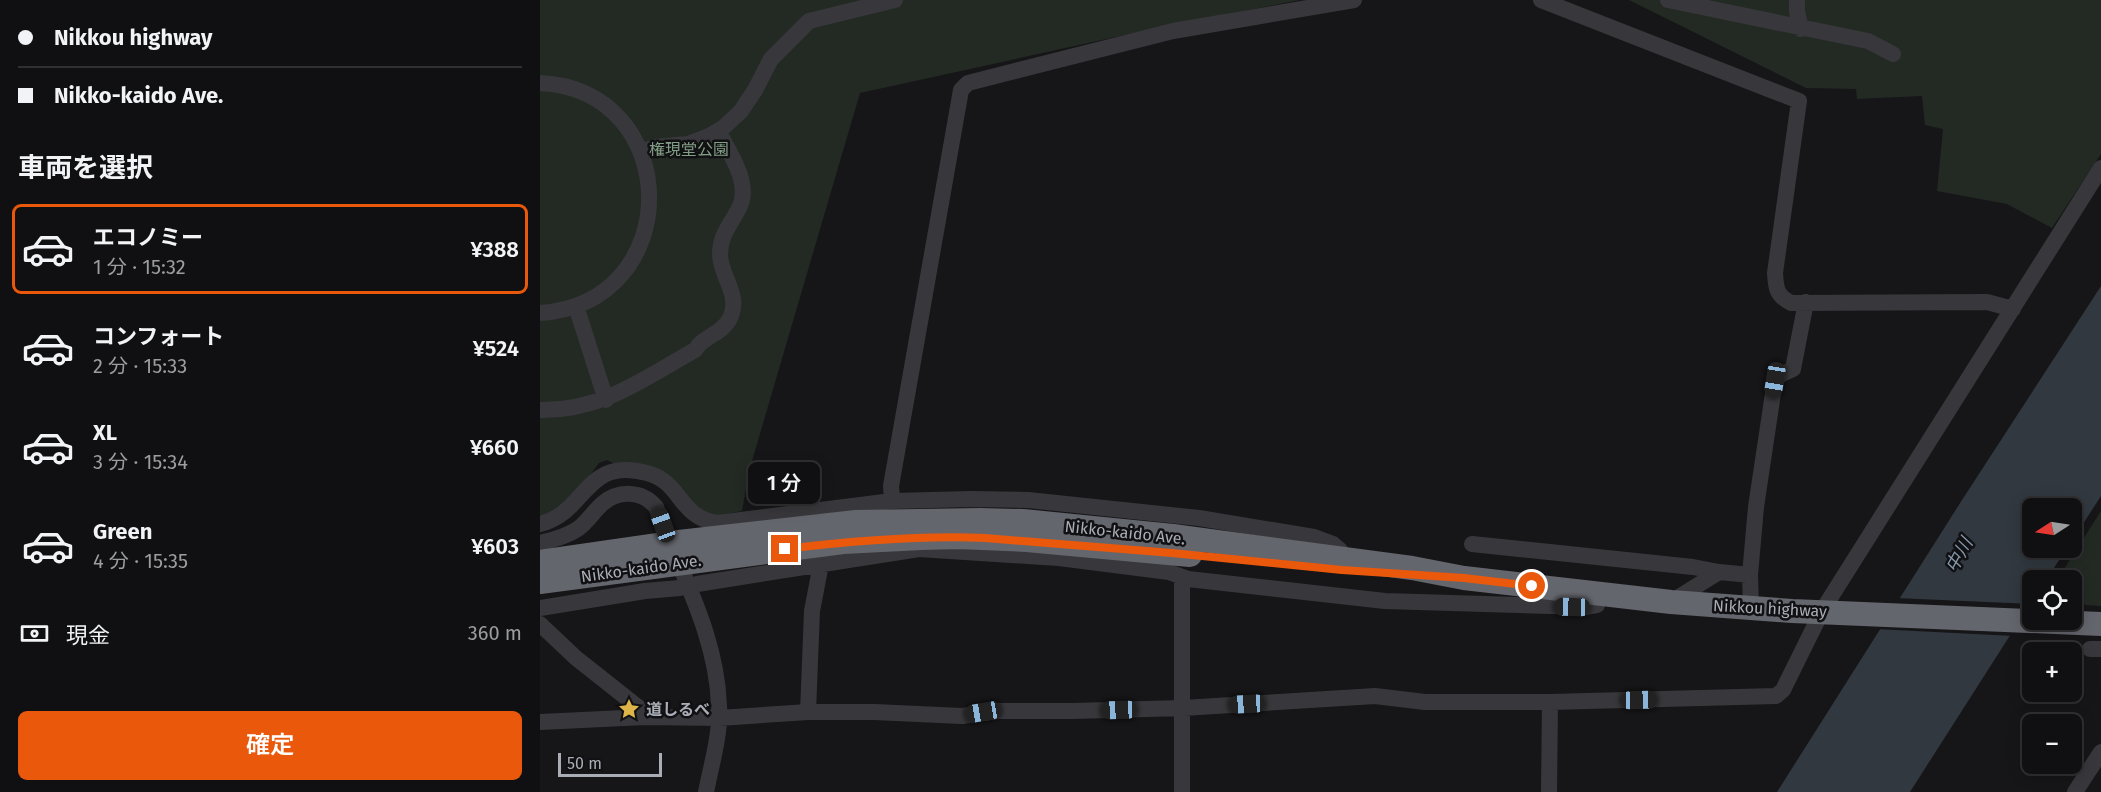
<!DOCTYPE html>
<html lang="ja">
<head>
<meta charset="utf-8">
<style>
  :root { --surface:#101012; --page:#1e1e20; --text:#f1f3f6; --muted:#9c9d9f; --line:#303032; --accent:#ea580c }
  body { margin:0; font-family:"Fira Sans","Noto Sans JP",sans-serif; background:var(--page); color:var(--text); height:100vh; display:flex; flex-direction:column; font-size:22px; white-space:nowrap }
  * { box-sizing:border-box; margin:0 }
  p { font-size:20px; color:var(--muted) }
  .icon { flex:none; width:33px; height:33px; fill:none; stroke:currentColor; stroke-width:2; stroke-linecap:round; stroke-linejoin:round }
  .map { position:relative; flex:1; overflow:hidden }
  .drawer { display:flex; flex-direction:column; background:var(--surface); width:540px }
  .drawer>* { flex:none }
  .hud { display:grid; align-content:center; height:132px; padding:0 18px; background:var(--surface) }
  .needle { width:39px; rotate:258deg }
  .tools { position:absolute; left:1482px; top:498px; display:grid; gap:12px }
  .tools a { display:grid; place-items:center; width:60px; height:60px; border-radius:9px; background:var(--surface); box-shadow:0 3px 15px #0003,0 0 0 2px var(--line); font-size:30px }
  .scale { position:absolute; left:18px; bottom:15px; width:104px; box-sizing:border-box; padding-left:6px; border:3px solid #aaadb6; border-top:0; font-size:16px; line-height:21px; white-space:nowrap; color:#aaadb6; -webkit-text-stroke:4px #111113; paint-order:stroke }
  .end { position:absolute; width:27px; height:27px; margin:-14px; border:8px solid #ea580c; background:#fff; box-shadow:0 0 0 3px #fff }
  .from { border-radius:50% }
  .bubble { position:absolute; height:42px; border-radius:9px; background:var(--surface); box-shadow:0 3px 15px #0003,0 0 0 2px var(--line); font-size:20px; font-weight:600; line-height:42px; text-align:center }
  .car { position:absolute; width:18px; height:36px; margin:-18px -9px; border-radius:8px; box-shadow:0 0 4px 2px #0007; background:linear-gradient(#222 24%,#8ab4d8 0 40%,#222 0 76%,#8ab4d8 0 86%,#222 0) }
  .hud b { display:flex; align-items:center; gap:21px; height:57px; font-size:22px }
  .hud b+b { border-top:2px solid var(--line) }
  .hud i { width:15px; height:15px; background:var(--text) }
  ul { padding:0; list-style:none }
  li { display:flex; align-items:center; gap:18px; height:90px; margin:0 12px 9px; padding:0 6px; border:3px solid transparent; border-radius:9px }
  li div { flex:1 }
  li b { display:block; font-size:22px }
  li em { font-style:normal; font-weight:600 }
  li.active { border-color:var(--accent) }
  li>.icon { width:54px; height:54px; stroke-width:1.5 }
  h2 { padding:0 18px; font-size:27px; line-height:72px }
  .pay { display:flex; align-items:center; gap:15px; height:66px; padding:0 18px; font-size:22px }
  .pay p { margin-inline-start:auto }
  .cta { display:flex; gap:12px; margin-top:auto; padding:12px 18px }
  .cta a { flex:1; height:69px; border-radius:9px; background:var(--accent); color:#fff; font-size:24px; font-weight:600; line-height:69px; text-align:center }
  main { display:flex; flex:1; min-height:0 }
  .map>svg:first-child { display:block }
  .green { fill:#232a24 }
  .water { fill:#31383f }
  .pier { fill:#161618 }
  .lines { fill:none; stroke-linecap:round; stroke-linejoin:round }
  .minor { stroke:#38383c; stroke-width:16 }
  .highway { stroke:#64666d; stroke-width:24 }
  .route { stroke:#ea580c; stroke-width:8 }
  .labels { text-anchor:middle; stroke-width:5; stroke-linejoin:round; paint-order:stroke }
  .park-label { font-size:16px; fill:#839f86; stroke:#111113 }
  .street-label { font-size:16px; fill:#aaadb6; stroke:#111113 }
  .poi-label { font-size:16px; font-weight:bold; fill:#aaadb6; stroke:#111113; text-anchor:start }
  .water-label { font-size:18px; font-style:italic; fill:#8598ae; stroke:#111113 }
</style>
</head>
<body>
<main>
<section class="drawer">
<div class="hud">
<b><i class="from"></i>Nikkou highway</b>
<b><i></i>Nikko-kaido Ave.</b>
</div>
<h2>車両を選択</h2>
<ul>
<li class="active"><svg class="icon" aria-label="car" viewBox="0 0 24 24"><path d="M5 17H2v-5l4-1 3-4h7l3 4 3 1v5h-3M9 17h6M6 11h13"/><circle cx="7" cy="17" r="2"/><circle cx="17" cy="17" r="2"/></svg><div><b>エコノミー</b><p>1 分 · 15:32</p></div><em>¥388</em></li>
<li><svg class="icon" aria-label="car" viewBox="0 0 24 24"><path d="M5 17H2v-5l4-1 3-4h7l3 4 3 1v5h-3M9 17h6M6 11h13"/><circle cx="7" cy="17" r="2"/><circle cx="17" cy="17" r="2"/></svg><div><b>コンフォート</b><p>2 分 · 15:33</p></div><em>¥524</em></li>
<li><svg class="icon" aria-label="car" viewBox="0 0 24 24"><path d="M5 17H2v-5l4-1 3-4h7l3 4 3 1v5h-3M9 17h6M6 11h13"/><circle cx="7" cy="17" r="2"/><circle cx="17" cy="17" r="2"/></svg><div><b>XL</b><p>3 分 · 15:34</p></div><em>¥660</em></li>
<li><svg class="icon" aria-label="car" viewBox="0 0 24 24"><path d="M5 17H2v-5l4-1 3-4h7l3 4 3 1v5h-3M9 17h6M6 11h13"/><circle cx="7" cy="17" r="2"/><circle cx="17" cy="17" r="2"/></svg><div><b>Green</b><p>4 分 · 15:35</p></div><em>¥603</em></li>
</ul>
<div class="pay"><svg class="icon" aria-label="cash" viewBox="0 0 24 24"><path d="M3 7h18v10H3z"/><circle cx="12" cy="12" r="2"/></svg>現金<p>360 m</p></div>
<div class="cta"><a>確定</a></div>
</section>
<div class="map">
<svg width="1561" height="792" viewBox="0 0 1561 792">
  <rect width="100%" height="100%" fill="#161618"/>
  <path class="green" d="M0 0H760L635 24 320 93 209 471 202 511 174 516 164 513 150 502 67 460 59 463 28 505 0 519Z
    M1089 0H1561V154L1512 228 1467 204 1397 191 1403 129 1385 125 1382 96 1317 99 1316 89 1266 88Z
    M1561 511V606L1546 605 1532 593V580H1517Z"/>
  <path class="water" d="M1561 286V496L1532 541V508H1492V548H1527L1506 580H1492V601L1370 792H1237L1422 500Z"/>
  <path class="pier" d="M1356 598 1492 604V606L1473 636 1336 629Z"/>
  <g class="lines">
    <path class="minor" d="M1001 0 1259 101 1235 273C1236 288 1236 295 1251 303L1447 302 1473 309
      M1128 0 1328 41 1353 54
      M1257 0V11L1261 29
      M0 83C144 90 147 303 0 313
      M101 152 115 147 148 144 169 136 184 127 201 111 215 90 231 59 269 21 355 0
      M36 306 66 400
      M0 410C62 411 103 379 155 350 164 335 183 335 191 316 200 293 180 276 180 254 180 235 191 224 199 208 212 184 189 152 178 131
      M352 501 351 486 421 90 428 83 633 31 814 0
      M0 524C47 513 44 456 107 473 142 482 138 517 177 523L352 501 431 499 488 500 659 518 774 537 793 544 800 550 804 559V564
      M0 543C13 540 28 536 39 528 48 521 54 511 62 504 78 490 102 490 116 507 140 572 177 635 179 706 181 733 171 766 166 792
      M932 544 1153 567 1179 572
      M379 549 519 558 629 572 648 579 845 601 1045 607 1057 605 1059 595
      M1210 575 1216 507 1235 380 1242 374 1253 369 1266 302
      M642 577V792
      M157 584 379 549 381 542
      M1131 602 1179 572 1210 575 1211 608
      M0 608 105 591 140 588
      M0 624 36 658 98 707 105 717
      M1550 649H1561
      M268 712 272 611 281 564
      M0 722 105 717 179 718 268 712H334L422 716 458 711H533L643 708 835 696 885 702H1010L1236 696 1243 690 1282 611 1561 168
      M1009 792 1010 702
      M1535 792 1561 752"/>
    <path class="highway" d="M0 562 130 543 316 522 440 520 483 521 633 536 872 568 924 578 1131 602 1252 611 1561 624
      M0 582 303 542 381 538 418 537 487 540 650 555"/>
  </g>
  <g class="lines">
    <path class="route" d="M245 549C311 541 378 535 445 538L632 553 802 570 924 578 992 586"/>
  </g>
  <defs>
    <symbol id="sight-bare" viewBox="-9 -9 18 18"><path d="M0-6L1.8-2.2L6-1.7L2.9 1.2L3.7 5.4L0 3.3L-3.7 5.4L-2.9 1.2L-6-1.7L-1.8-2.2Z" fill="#deb548" stroke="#111113" stroke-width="2.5" paint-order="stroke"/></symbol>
  </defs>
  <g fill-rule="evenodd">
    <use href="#sight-bare" x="74" y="694" width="30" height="30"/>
  </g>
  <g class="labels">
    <g class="park-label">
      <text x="149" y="155">権現堂公園</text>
    </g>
    <g class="street-label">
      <text transform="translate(585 532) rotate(6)" y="6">Nikko-kaido Ave.</text>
      <text transform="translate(101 568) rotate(-8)" y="6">Nikko-kaido Ave.</text>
      <text transform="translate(1230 608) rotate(3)" y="6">Nikkou highway</text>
    </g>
    <g class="poi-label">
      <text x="106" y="715">道しるべ</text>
    </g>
    <g class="water-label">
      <text transform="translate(1419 555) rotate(-61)" y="6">中川</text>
    </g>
  </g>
</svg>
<div class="tools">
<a><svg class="needle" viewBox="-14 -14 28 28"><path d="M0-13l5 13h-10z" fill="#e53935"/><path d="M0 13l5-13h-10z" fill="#9c9d9f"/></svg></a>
<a><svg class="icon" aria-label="locate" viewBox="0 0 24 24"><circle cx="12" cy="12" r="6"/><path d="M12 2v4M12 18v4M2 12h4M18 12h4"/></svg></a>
<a>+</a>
<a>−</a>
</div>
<div class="scale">50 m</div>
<i class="end from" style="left:992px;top:586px"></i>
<i class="end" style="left:245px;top:549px"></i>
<div class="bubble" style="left:208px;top:462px;width:72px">1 分</div>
<i class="car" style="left:1235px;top:380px;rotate:189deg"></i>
<i class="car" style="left:123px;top:525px;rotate:340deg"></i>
<i class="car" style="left:1032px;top:607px;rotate:271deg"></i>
<i class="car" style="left:1099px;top:700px;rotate:89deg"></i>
<i class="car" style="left:707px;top:704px;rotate:267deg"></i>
<i class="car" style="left:579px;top:710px;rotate:268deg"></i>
<i class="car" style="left:443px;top:712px;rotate:260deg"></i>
</div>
</main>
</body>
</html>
